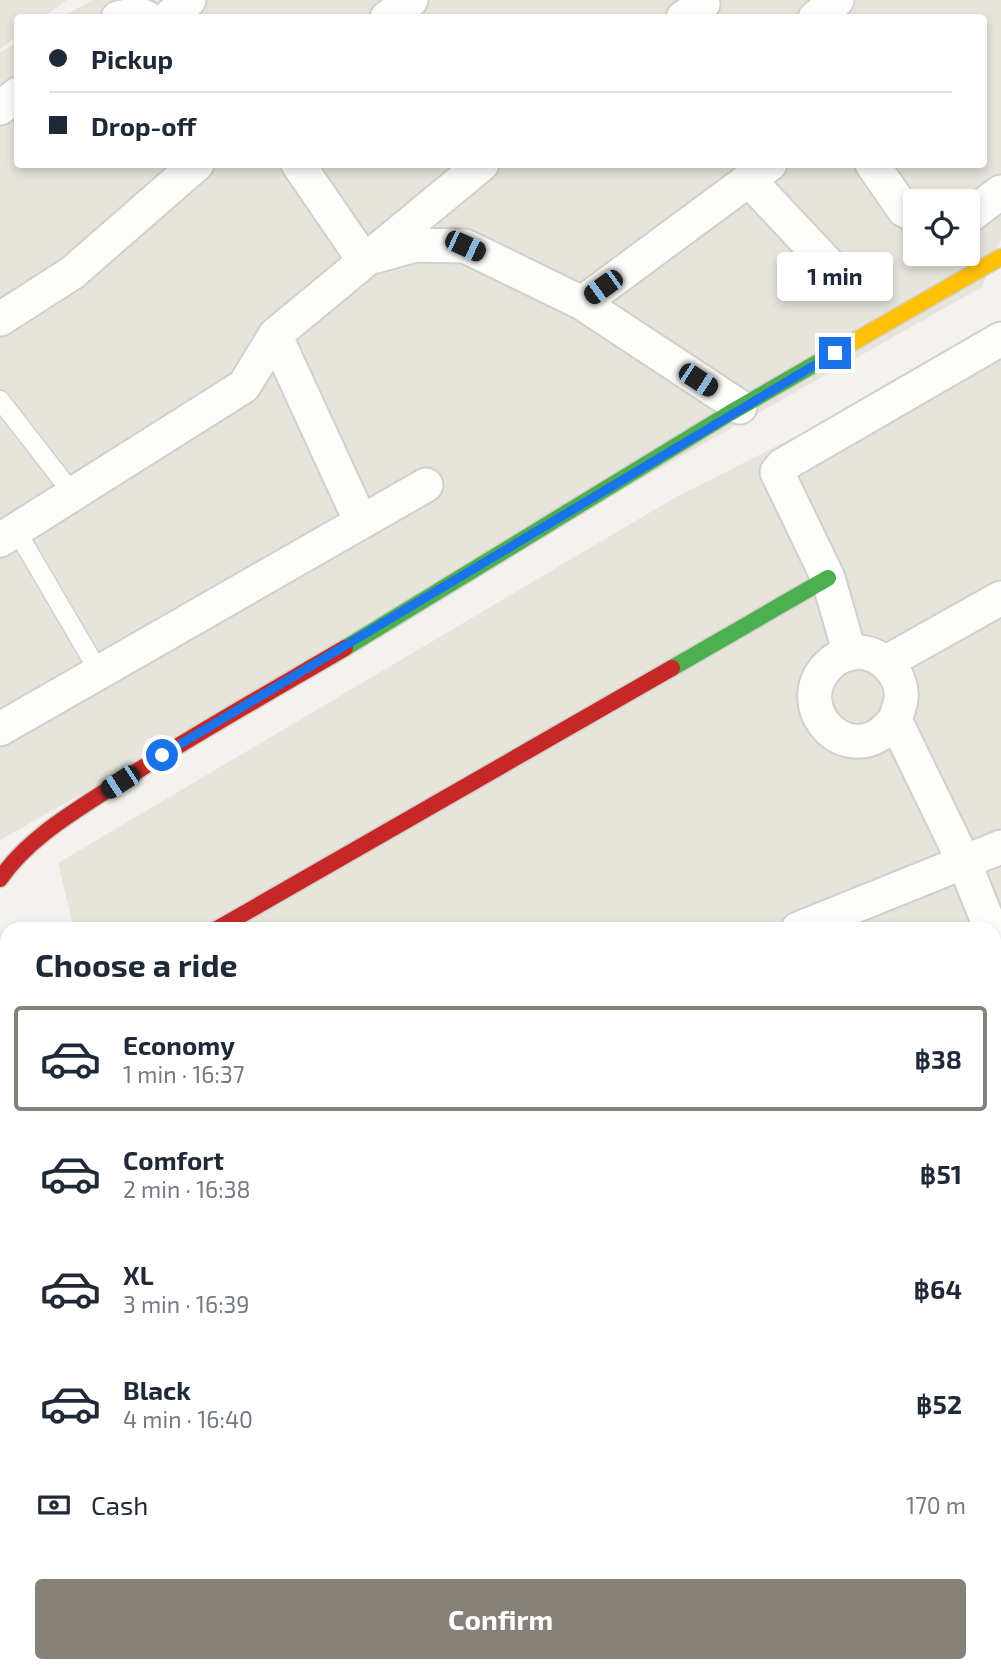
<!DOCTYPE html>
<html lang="en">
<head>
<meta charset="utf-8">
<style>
  :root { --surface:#fff; --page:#f6f6f7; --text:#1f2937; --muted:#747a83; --line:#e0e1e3; --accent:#868178 }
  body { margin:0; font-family:"Exo 2",sans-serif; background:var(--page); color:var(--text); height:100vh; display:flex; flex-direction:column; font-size:26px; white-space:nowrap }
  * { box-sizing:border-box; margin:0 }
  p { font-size:23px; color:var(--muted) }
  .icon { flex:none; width:38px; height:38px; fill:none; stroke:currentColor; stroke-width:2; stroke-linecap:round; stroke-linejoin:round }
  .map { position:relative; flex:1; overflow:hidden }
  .drawer { position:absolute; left:0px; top:922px; width:1001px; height:751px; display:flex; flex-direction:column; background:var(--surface); border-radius:21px 21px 0 0; box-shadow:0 4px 10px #0003 }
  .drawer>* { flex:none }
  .hud { position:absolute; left:14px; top:14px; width:973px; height:154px; border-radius:7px; box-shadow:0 4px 10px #0003; display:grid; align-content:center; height:154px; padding:0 35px; background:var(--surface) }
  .controls { position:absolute; left:903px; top:189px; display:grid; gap:14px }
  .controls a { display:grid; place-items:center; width:77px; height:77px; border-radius:7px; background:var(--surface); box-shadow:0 4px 10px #0003; font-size:35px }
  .end { position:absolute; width:32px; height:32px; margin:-16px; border:9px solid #1a73e8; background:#fff; box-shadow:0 0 0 4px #fff }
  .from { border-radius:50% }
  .bubble { position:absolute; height:49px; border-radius:7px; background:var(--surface); box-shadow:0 4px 10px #0003; font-size:23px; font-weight:700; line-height:49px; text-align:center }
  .car { position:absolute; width:21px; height:42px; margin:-21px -10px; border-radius:9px; box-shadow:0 0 5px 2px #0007; background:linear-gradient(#222 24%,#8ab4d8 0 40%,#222 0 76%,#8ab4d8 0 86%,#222 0) }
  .hud b { display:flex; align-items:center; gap:24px; height:66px; font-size:26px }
  .hud b+b { border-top:2px solid var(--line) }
  .hud i { width:18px; height:18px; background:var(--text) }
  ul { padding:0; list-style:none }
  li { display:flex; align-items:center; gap:21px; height:105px; margin:0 14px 10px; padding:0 21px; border:4px solid transparent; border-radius:7px }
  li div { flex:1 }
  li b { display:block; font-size:26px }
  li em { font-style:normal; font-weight:700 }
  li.current { border-color:var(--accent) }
  li>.icon { width:63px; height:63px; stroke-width:1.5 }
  h2 { padding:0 35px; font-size:32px; line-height:84px }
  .pay { display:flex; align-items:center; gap:18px; height:77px; padding:0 35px; font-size:26px }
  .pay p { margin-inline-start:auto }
  .action { display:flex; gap:14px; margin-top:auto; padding:14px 35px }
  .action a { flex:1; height:80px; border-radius:7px; background:var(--accent); color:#fff; font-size:28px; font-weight:700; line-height:80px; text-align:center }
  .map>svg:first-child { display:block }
  .residential { fill:#e7e4dc; fill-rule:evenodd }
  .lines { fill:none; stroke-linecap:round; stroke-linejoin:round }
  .canal { stroke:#c0ddf1; stroke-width:33 }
  .lane-casing { stroke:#d2d0cb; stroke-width:21 }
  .street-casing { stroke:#d2d0cb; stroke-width:37 }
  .fast-casing { stroke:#d3cfc5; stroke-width:19 }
  .slow-casing { stroke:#d3cfc5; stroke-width:19 }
  .jam-casing { stroke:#d3cfc5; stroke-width:19 }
  .lane { stroke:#fdfdfc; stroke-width:18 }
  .street { stroke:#fdfdfc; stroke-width:33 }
  .fast { stroke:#4caf50; stroke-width:16 }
  .slow { stroke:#ffc107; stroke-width:16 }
  .jam { stroke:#c62828; stroke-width:16 }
  .route { stroke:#1a73e8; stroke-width:9 }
</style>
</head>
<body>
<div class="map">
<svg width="1001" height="1672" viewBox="0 0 1001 1672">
  <rect width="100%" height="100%" fill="#f4f2ee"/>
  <path class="residential" d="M0 0H67L43 17 18 18 17 36 0 49Z
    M93 0H1001V239L982 287 0 840V52L17 43 18 164H984V18L62 17ZM915 201H968V254H915Z
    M1001 333V1209L994 1212V929H74L58 863 676 497Z"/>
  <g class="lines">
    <path class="canal" d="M0 1490 7 1523
      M41 1666 43 1672"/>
    <defs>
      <path id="lane" d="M0 400 73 494
        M16 530 99 672
        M331 1666 334 1672
        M719 1666 721 1672
        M506 1672 509 1666"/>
      <path id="street" d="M118 18 138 14 147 18
        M168 18 189 0
        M387 18 411 0
        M683 18 703 4
        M815 18 837 0
        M0 108 18 94
        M298 164 363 259
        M872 164 904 210 915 215
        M749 180 842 279
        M968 217 1001 192
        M376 256 415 245 465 246 582 303 740 407
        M582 303 770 164
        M0 319 72 273 197 164
        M275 335 361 522
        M0 540 244 386 275 335 482 164
        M850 654 828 578 777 472 783 465 1001 339
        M885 663 1001 598
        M895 720C890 725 885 731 879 735 836 761 790 700 830 664 837 657 849 652 859 652 882 653 904 676 901 699 900 706 897 713 895 720L964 862 991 929
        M0 729 426 485
        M798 929 1001 847
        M994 1066 1001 1062"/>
      <path id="fast" d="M345 648 730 413 848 345
        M672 668 828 578"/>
      <path id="slow" d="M848 345 1001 257"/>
      <path id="jam" d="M0 879C28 838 74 812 115 785 190 737 268 693 345 648
        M217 929 672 668
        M0 959 7 961
        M226 1666 228 1672"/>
    </defs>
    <use href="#lane" class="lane-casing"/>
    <use href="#street" class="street-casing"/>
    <use href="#fast" class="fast-casing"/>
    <use href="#slow" class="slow-casing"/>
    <use href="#jam" class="jam-casing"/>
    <use href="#lane" class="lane"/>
    <use href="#street" class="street"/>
    <use href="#fast" class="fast"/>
    <use href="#slow" class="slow"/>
    <use href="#jam" class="jam"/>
  </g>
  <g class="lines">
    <path class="route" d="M162 755 835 353"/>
  </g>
</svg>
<div class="controls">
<a><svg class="icon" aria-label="locate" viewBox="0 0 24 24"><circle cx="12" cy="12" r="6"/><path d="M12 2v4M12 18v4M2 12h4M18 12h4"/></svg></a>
</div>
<i class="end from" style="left:162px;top:755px"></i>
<i class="end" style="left:835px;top:353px"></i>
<div class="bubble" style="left:777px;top:252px;width:116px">1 min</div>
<i class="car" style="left:465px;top:246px;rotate:115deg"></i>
<i class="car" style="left:603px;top:287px;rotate:234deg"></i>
<i class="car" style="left:698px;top:380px;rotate:123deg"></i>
<i class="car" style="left:120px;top:782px;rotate:237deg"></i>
<div class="hud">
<b><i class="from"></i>Pickup</b>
<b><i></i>Drop-off</b>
</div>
<section class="drawer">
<h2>Choose a ride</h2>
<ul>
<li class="current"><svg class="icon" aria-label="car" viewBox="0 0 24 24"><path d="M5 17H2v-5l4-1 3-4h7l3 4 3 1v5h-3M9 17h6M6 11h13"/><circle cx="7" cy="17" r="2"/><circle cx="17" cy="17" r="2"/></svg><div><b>Economy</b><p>1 min · 16:37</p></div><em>฿38</em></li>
<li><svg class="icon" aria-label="car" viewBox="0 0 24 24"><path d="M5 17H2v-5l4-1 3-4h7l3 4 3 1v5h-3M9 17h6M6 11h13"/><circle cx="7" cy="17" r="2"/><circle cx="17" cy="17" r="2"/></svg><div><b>Comfort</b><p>2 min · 16:38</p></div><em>฿51</em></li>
<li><svg class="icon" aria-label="car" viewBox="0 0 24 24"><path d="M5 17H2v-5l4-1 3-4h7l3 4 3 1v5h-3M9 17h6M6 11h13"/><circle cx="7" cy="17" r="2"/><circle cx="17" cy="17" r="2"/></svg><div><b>XL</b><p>3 min · 16:39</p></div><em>฿64</em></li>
<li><svg class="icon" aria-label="car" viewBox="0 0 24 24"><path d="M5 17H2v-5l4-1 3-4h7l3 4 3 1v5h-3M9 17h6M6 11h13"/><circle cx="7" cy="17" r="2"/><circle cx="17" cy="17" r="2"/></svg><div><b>Black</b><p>4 min · 16:40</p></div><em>฿52</em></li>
</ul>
<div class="pay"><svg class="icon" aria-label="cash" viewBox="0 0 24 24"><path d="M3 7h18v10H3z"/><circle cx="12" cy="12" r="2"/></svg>Cash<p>170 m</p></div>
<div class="action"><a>Confirm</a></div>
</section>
</div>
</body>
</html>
